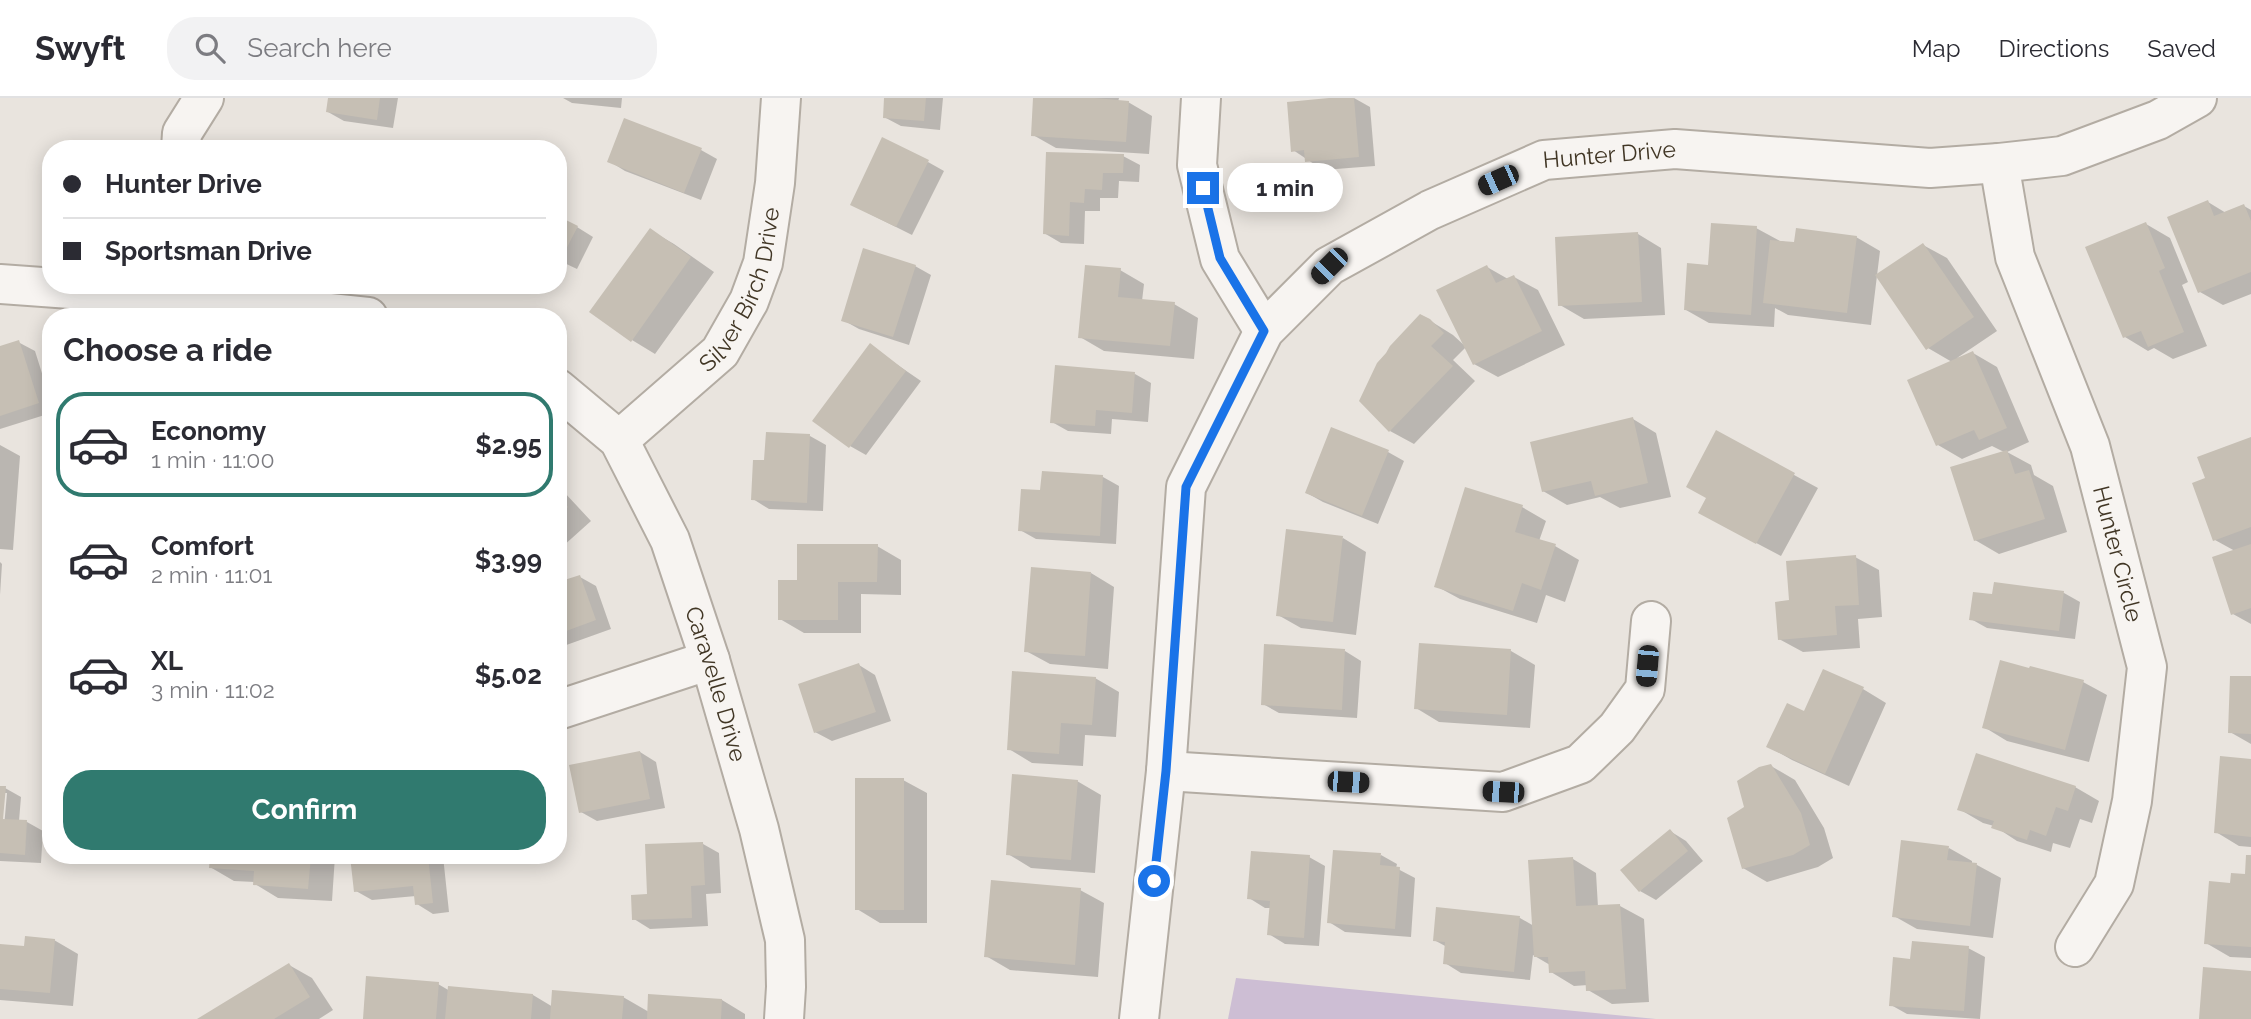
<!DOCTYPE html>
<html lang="en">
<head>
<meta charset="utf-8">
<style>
  :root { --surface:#fff; --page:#f2f2f3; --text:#2b2b33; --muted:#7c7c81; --line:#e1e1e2; --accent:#307a6f }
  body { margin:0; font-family:Raleway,sans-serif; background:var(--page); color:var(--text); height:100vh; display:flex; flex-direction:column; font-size:26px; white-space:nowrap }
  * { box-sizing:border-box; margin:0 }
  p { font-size:23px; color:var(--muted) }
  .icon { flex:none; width:38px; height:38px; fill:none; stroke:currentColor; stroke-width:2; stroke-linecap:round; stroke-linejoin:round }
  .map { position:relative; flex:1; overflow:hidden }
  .sheet { position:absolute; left:42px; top:210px; width:525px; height:556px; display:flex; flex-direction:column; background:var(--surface); border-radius:28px; box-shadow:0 4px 18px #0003 }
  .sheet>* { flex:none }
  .hud { position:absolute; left:42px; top:42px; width:525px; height:154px; border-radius:28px; box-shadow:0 4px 18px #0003; display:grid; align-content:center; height:154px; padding:0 21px; background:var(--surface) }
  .end { position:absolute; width:32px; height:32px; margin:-16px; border:9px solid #1a73e8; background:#fff; box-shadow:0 0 0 4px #fff }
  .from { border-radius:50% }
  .bubble { position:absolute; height:49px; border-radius:24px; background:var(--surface); box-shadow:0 4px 18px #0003; font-size:23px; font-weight:700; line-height:49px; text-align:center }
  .car { position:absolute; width:21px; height:42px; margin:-21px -10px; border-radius:9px; box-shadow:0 0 5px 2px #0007; background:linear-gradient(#222 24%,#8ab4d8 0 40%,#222 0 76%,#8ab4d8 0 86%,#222 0) }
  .hud b { display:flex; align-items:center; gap:24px; height:66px; font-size:26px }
  .hud b+b { border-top:2px solid var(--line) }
  .hud i { width:18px; height:18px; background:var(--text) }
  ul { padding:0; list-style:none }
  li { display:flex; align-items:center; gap:21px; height:105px; margin:0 14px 10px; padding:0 7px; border:4px solid transparent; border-radius:28px }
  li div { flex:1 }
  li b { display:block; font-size:26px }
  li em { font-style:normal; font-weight:700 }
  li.current { border-color:var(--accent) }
  li>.icon { width:63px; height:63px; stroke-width:1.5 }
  h2 { padding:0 21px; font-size:32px; line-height:84px }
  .primary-button { display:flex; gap:14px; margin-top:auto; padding:14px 21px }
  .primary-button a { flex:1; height:80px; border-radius:28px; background:var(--accent); color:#fff; font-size:28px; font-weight:700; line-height:80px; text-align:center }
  header { display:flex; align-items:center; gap:42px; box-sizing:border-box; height:98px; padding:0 35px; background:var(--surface); border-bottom:2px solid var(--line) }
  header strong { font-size:33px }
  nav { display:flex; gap:38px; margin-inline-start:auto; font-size:24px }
  .search { width:490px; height:63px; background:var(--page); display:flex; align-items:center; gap:18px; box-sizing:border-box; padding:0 24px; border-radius:28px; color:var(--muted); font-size:26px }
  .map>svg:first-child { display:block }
  .green { fill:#cdbed4 }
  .shadow { fill:#0003; fill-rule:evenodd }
  .building { fill:#c6bfb4 }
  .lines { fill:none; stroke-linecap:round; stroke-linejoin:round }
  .minor-casing { stroke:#b3aca3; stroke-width:42 }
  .minor { stroke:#f7f4f1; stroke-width:38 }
  .route { stroke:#1a73e8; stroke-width:9 }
  .labels { text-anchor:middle; stroke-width:5; stroke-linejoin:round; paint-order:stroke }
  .street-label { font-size:23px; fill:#413625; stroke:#f6f2ed }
</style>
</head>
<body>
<header>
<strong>Swyft</strong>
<div class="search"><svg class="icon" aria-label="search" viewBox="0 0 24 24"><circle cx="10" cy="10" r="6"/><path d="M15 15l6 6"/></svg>Search here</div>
<nav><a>Map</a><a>Directions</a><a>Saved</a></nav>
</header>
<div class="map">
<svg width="2251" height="921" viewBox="0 0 2251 921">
  <rect width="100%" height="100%" fill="#e9e4de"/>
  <path class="green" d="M1236 880 1656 921H1228Z"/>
  <path class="shadow" d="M330 0H398L393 30 344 23 328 14Z
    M563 0H622L621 10 572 5Z
    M886 0H943L940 32 901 28 884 19Z
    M1035 0H1119L1118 4H1128L1152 18 1149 56 1056 50 1033 37Z
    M1349 0H1354L1370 9 1375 68 1323 72 1293 52Z
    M701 52 717 61 701 102 625 73 609 63Z
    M1047 55 1123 58 1140 67 1139 84 1119 83 1118 100H1100V113H1085L1084 146 1061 145 1044 135Z
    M928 64 944 73 912 137 868 115Z
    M2208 104 2226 115 2244 108 2251 112V196L2223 207 2200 194Z
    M2146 126 2170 140 2188 184 2182 187 2207 248 2173 261 2154 250 2148 253 2125 239Z
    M577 129 593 139 577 171 558 162Z
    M1756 130 1780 143 1796 146 1856 139 1880 153 1871 227 1788 217 1775 210 1774 229 1709 225 1686 212 1710 169Z
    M650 132 674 146 714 174 655 256 632 242Z
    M1638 136 1661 150 1665 217 1584 221 1560 207Z
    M1923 147 1947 160 1997 233 1957 260 1973 255 1997 269 2029 344 2007 354 2031 367 2034 377 2053 388 2067 434 1999 456 1975 442 2004 354 1992 348 1962 361 1938 347 1952 264 1928 250Z
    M915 168 931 177 909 247 859 231 843 222Z
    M1487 169 1508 181 1514 179 1538 192 1565 247 1498 279 1474 266 1466 249 1453 262 1475 283 1414 346 1390 333 1429 222 1453 237 1465 248Z
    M1120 172 1144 186 1142 203 1174 206 1198 220 1194 261 1104 253 1080 239Z
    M18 244 35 253 51 304V315L0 331V250Z
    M870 248 921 283 866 357 850 348Z
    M1135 276 1151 285 1148 324 1112 321 1111 336 1068 333 1052 324Z
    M1633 321 1656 335 1671 399 1620 410 1600 399 1567 407 1543 393Z
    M1717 335 1818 390 1781 458 1724 428 1709 400Z
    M810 338 826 347 823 413 769 411 753 401 766 364Z
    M2251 340V526L2233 516 2235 453 2215 442 2207 381Z
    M0 347 20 358 13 452 0 451Z
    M1388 354 1404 363 1378 426 1323 404 1307 395Z
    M1103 379 1119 388 1116 446 1036 441 1020 432 1042 394Z
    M558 391 564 394 591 423 562 449 558 447Z
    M1522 409 1546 423 1539 443 1555 448 1579 462 1565 504 1546 497 1537 525 1460 501 1436 488Z
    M1343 440 1366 454 1356 537 1301 530 1278 517Z
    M877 448 901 462V497L861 496V535H804L780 521 799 484Z
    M1855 459 1879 472 1882 519 1858 521 1860 550 1803 554 1779 541 1791 504Z
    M0 464 2 466 0 497Z
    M1091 475 1114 489 1108 571 1050 566 1026 553Z
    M580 479 596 488 611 531 558 550V486Z
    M2064 495 2080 504 2075 541 1987 530 1971 521 1994 498Z
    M1420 547 1511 553 1535 567 1530 630 1439 624 1416 610Z
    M1345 553 1361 563 1357 620 1279 615 1263 606Z
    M859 567 875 577 891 623 832 643 815 634Z
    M1095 580 1119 594 1116 639 1085 637 1083 668 1032 665 1009 651Z
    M2251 580V646L2230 634Z
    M2083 584 2107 597 2089 664 2007 643 1984 629Z
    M1863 591 1886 605 1849 688 1792 662 1769 649 1805 615Z
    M640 654 656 664 665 710 597 723 581 714Z
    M2251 663V749L2239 748 2216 734Z
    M1771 668 1795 682 1824 730 1833 760 1818 769 1767 784 1743 770 1746 710Z
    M903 682 927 695V825H880L857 811Z
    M1077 683 1101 697 1095 775 1031 770 1008 756Z
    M2075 689 2099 703 2092 725 2080 721 2070 750 2053 745 2051 754 2017 743 1994 728 1983 725 1959 711Z
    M0 690H5L21 699 19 723 27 724 43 733 41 765 0 763ZM3 695H7L4 729H1Z
    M1670 733 1686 743 1703 763 1656 802 1640 793Z
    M703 746 719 755 721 795 706 796 708 828 650 831 634 821 649 798Z
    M1949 750 1972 763V766L1977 767 2001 780 1993 840 1917 831 1894 818Z
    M1381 757 1397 766 1396 770 1415 780 1411 839 1345 834 1329 824Z
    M211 758H335L332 803 278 800 255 786V784L234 783 210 769Z
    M352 758H443L449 814 433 816 417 806 416 798 372 802 356 793Z
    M492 758H545V761H498Z
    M1309 759 1325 768 1319 848 1285 846 1269 836 1271 810H1265L1249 800Z
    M2251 759V860L2230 859 2206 845 2232 787 2247 778Z
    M1573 761 1596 775 1598 809 1620 808 1644 821 1649 904 1612 906 1588 892V887L1574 888 1551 874 1550 867 1533 857 1530 882 1461 875 1445 865 1447 849 1434 842 1438 811 1520 820 1534 828Z
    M1080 792 1104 805 1098 879 1010 872 986 858Z
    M54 842 78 856 73 908 0 902V848L26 850Z
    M1968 850 1985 859 1980 921 1907 916 1891 907 1912 862Z
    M289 867 312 880 333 912 319 921H201Z
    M438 886 450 893 533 897 553 909 623 899 649 914 722 902 745 916V921H364Z"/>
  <path class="building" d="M328 0H380L377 22 326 14Z
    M884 0H926L924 23 883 20Z
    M1033 0H1095L1129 3 1126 44 1031 38Z
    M1329 0H1354L1359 59 1305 64 1304 52 1291 54 1287 4Z
    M624 20 702 50 684 95 607 64Z
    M882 39 929 62 896 129 850 107Z
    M1046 54 1124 56 1123 75H1103L1102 92 1085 91 1084 105 1070 104 1069 138 1043 136Z
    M2208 102 2214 118 2244 106 2251 123V174L2198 195 2167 119Z
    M558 118 578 128 560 163H558Z
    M2146 124 2165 170 2159 173 2184 234 2148 249 2141 233 2123 240 2085 149Z
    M1711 125 1757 128 1751 217 1684 212 1687 165 1708 167Z
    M650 130 691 159 631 244 589 214Z
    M1796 130 1857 138 1847 215 1763 205 1770 142 1794 144Z
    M1638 134 1642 204 1558 208 1555 139Z
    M1923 145 1974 219 1926 252 1875 177Z
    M863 150 916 167 893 239 841 223Z
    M1085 167 1121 170 1118 199 1175 204 1170 248 1078 240Z
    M1487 167 1496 185 1514 177 1542 233 1473 267 1436 192Z
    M1420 216 1430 221 1444 235 1431 248 1453 268 1389 334 1359 303 1377 265 1386 255 1390 248Z
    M19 242 39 305 0 318V248Z
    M870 245 906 273 849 350 812 323Z
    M1973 253 2007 330 1979 342 1974 332 1936 348 1907 282Z
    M1055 267 1135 274 1132 315 1096 312 1095 328 1050 325Z
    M1633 319 1648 385 1595 398 1591 383 1542 394 1530 344Z
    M1331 329 1389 352 1362 418 1305 395Z
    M1716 332 1795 375 1756 446 1698 415 1706 400 1686 389Z
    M766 334 810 336 807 405 751 402 753 362H764Z
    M2251 339V429L2213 443 2192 385 2205 380 2197 359Z
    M2007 352 2015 376 2029 372 2045 421 1974 443 1950 369Z
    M1042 373 1103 377 1100 438 1018 433 1021 391 1040 392Z
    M1465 389 1523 407 1515 434 1556 446 1541 492 1522 485 1513 513 1434 489Z
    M558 398 568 409 558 418Z
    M1286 431 1343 438 1333 524 1276 518Z
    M797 446H878L877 484H838V522H778V482H797Z
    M2251 446V510L2231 517 2212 459Z
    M1856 457 1859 507 1835 508 1837 537 1778 542 1775 504 1789 502 1786 463Z
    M1031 469 1091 474 1085 558 1024 554Z
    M580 477 596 522 558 536V484Z
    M1994 484 2064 493 2059 533 1969 522 1973 494 1992 496Z
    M1419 545 1511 551 1507 617 1414 611Z
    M1264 546 1345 551 1342 612 1261 607Z
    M2000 562 2029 570 2030 568 2084 582 2065 652 1982 630Z
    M859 565 876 614 814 635 798 586Z
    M1823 571 1864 589 1825 676 1766 649 1787 605 1804 613Z
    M1012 573 1096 579 1092 627 1061 625 1059 656 1007 652Z
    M2230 578H2251V636L2228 635Z
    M640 653 650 701 579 715 569 667Z
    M1976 655 2076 688 2068 713 2056 709 2046 738 2030 732 2027 742 1991 730 1994 723 1957 712Z
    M2220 658 2251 661V739L2214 735Z
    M1771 666 1801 715 1810 747 1793 757 1742 771 1727 720 1744 709 1737 683 1759 669Z
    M1012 676 1078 682 1071 762 1006 757Z
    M855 680H904V812H855Z
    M0 688H6L3 721 27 722 25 757 0 755Z
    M1670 731 1688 753 1639 794 1620 772Z
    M1901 742 1949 748 1947 762 1977 765 1970 828 1892 819Z
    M703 744 705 787 691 788 692 820 632 822 631 797 647 796 645 746Z
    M1333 752 1381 755 1380 767 1400 769 1395 831 1327 825Z
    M1251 753 1310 757 1304 840 1267 837 1270 803 1247 801Z
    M2246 757H2251V849L2204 846 2209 783 2230 785 2231 775 2245 776Z
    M210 758H311L308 791 253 787 254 773 209 770Z
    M350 758H428L433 805 415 807 413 788 354 794Z
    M1573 759 1576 808 1620 806 1626 891 1586 893 1585 873 1549 875 1548 859H1534L1528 762Z
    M991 782 1081 790 1075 867 984 859Z
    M1436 809 1520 818 1514 874 1443 866 1445 844 1433 843Z
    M25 838 55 841 50 895 0 891V846L24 848Z
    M1912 843 1969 848 1964 913 1889 908 1893 859 1910 861Z
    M289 865 310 899 274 921H197Z
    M2203 869 2251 873V921H2199Z
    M366 878 439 884 436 921H363Z
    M448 888 533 896 531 921H445Z
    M552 892 624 898 622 921H550Z
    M648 896 722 901 721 921H647Z"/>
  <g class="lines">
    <defs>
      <g id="minor">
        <path d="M1201 0 1197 67 1220 161 1264 233"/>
        <path d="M181 51 182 35 204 0"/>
        <path id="s1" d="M1999 65 2015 159 2090 348 2147 569 2132 703 2114 786 2075 849"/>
        <path d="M0 186 167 198 368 219"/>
        <path id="s2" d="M558 291 619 342 670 442 710 562 759 731 785 842 786 889 784 921"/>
        <path id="s3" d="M619 342 720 254 749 203 763 165 775 85 781 0"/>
        <path d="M558 612 710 562"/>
        <path d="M1166 673 1503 694 1580 666 1617 630 1645 591 1651 523"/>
        <path id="s4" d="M1139 921 1166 673 1186 389 1264 233 1329 168 1430 112 1544 62 1675 51 1930 70 1999 65 2062 58 2158 22 2197 0"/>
      </g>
    </defs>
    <use href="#minor" class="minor-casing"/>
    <use href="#minor" class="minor"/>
  </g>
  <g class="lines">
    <path class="route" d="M1154 783 1166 673 1186 389 1264 233 1220 160 1203 90"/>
  </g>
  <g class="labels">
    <g class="street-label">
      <text dy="8" stroke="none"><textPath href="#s4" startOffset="1106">Hunter Drive</textPath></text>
      <text dy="8" stroke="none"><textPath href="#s3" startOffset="200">Silver Birch Drive</textPath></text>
      <text dy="8" stroke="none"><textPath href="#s1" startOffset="410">Hunter Circle</textPath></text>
      <text dy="8" stroke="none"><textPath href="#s2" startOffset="343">Caravelle Drive</textPath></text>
    </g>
  </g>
</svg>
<i class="end from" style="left:1154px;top:783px"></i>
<i class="end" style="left:1203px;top:90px"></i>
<div class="bubble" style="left:1227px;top:65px;width:116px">1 min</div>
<i class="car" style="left:1498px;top:82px;rotate:246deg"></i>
<i class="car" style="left:1329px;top:168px;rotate:225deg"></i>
<i class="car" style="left:1647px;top:568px;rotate:185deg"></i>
<i class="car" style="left:1348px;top:684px;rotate:93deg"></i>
<i class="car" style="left:1503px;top:694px;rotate:273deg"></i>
<div class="hud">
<b><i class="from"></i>Hunter Drive</b>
<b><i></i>Sportsman Drive</b>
</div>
<section class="sheet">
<h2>Choose a ride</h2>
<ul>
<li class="current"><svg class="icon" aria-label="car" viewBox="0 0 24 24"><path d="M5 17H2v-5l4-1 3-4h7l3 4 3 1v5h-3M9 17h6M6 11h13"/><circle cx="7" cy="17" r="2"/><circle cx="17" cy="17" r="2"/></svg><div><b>Economy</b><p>1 min · 11:00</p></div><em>$2.95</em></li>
<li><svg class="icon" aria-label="car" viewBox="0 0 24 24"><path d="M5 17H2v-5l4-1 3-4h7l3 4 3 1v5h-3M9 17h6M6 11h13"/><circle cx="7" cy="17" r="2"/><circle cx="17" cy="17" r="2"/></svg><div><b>Comfort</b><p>2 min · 11:01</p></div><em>$3.99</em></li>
<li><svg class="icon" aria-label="car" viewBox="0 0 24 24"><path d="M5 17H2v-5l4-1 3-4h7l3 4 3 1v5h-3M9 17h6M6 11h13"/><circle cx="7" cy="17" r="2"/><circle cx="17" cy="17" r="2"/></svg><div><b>XL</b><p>3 min · 11:02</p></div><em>$5.02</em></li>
</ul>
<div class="primary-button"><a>Confirm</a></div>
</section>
</div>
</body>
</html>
